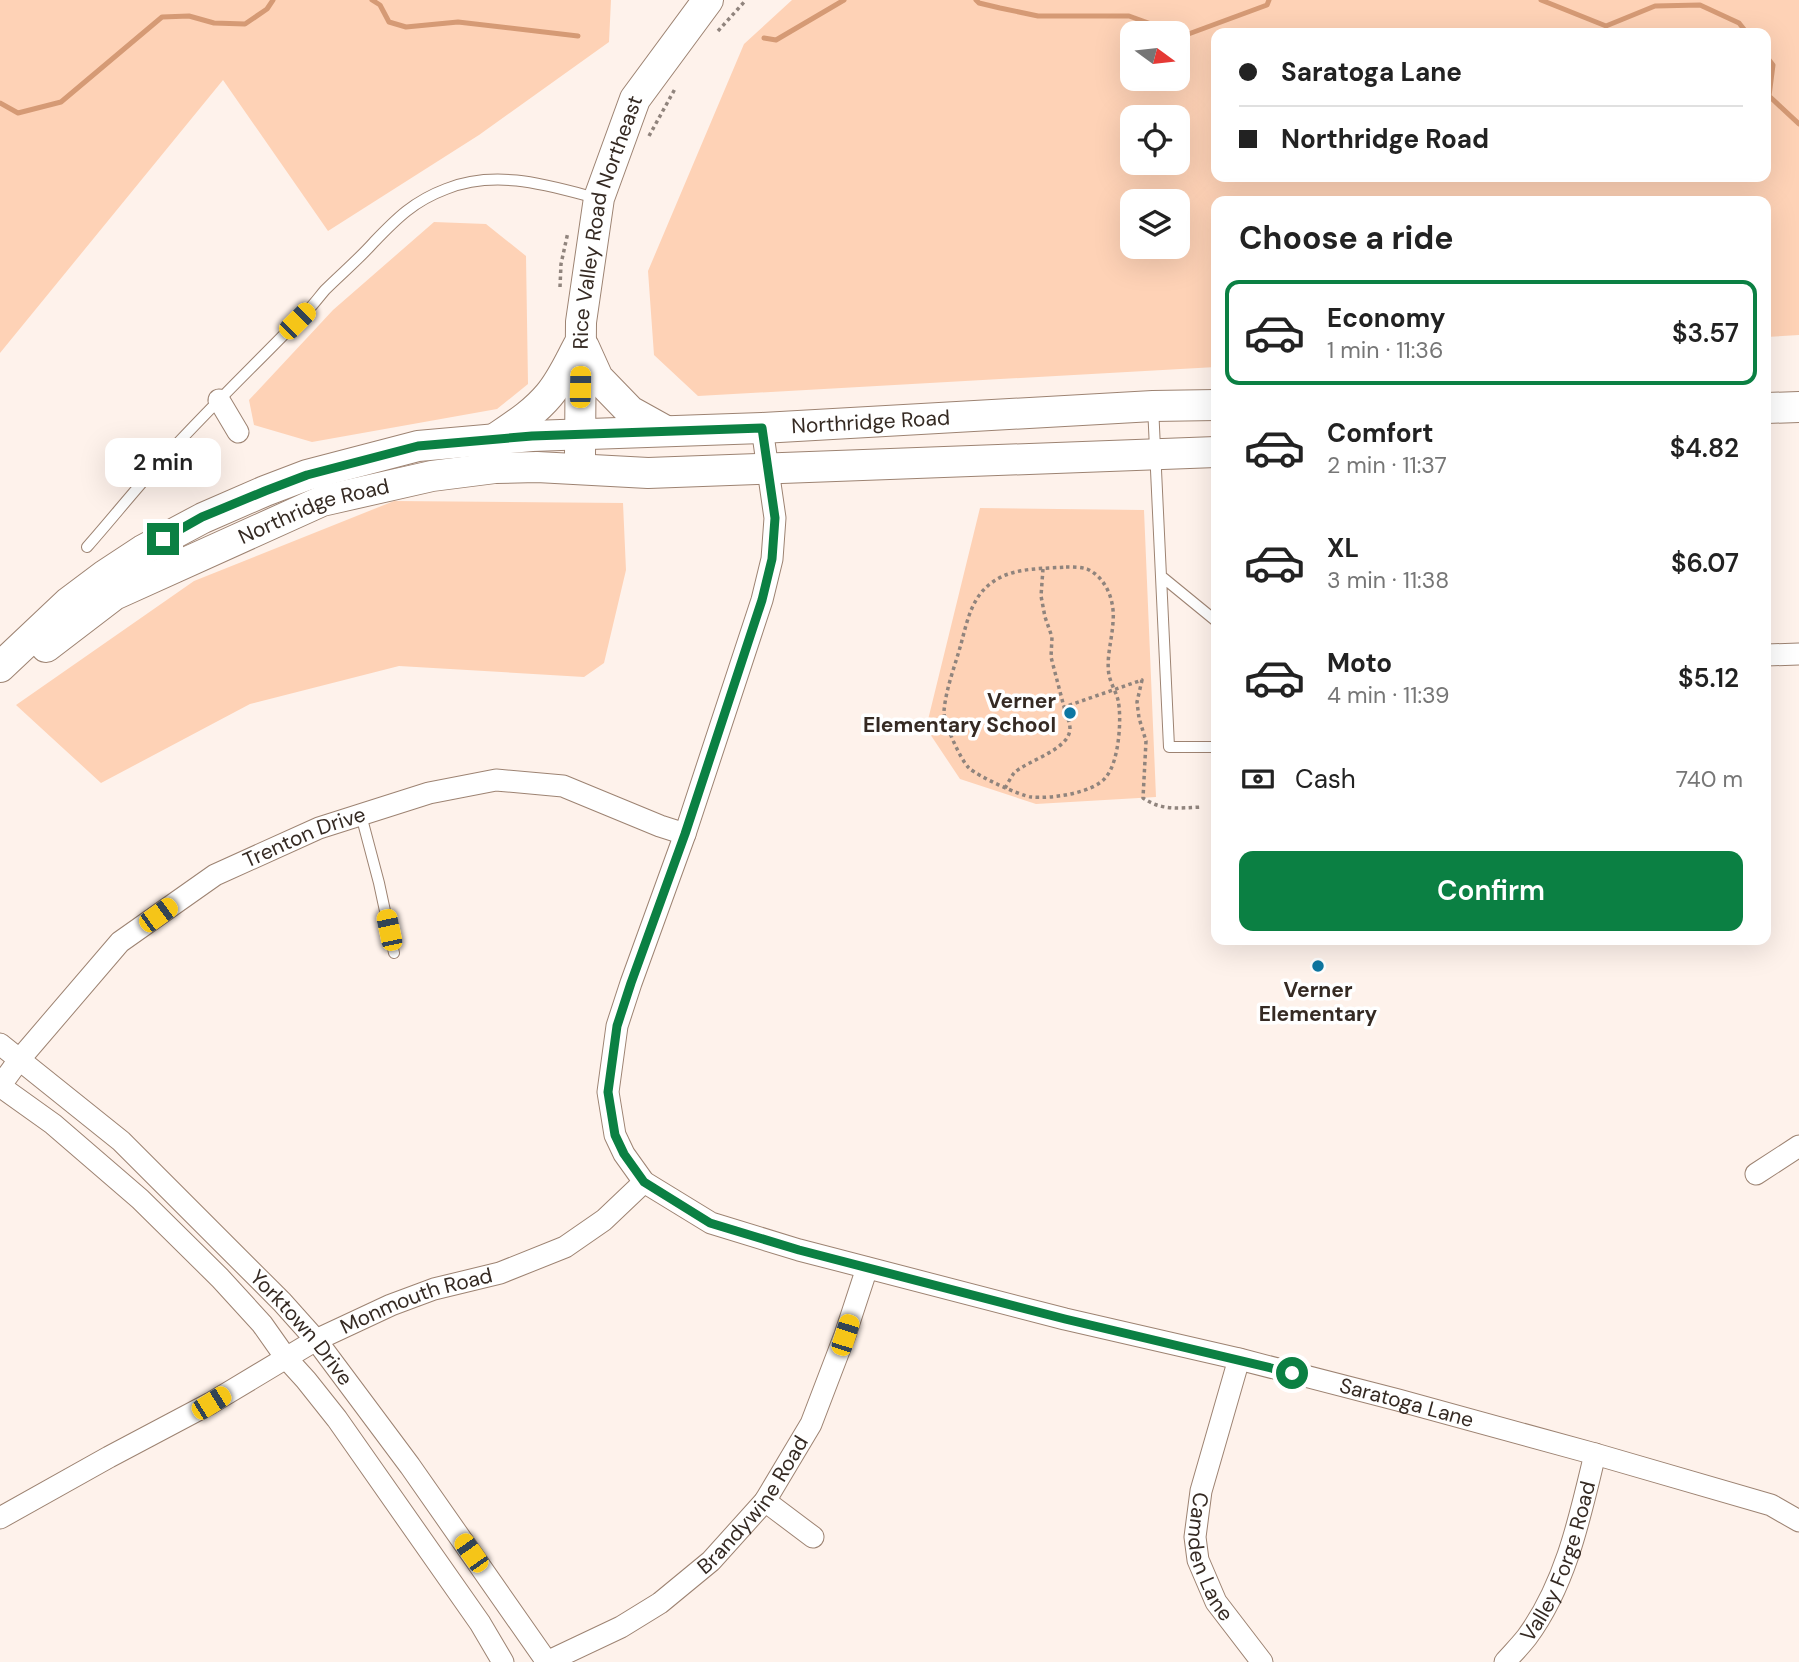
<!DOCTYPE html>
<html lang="en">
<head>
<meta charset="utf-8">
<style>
  :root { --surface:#fff; --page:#f2f2f2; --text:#222; --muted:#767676; --line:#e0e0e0; --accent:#0b8043 }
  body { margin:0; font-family:"DM Sans",sans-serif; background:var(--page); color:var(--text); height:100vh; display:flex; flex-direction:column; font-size:26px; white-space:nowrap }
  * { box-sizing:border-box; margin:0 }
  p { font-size:23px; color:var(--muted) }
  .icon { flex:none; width:38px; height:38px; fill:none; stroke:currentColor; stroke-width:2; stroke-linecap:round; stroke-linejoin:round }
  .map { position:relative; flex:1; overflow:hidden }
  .details { position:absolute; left:1211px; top:196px; width:560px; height:749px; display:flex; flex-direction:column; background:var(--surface); border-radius:14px; box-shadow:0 7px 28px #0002 }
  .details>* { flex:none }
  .hud { position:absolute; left:1211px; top:28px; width:560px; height:154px; border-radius:14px; box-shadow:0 7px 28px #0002; display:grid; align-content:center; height:154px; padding:0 28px; background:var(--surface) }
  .needle { width:46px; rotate:105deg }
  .tools { position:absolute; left:1120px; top:21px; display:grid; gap:14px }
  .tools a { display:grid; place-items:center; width:70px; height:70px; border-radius:14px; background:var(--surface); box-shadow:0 7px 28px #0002; font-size:35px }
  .end { position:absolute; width:32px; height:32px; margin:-16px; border:9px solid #0b8043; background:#fff; box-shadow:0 0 0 4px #fff }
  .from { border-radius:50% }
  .bubble { position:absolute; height:49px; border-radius:14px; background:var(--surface); box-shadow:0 7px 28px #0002; font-size:23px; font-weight:600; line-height:49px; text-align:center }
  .car { position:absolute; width:21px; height:42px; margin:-21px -10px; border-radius:9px; box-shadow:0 0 5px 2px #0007; background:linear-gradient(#f5c518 24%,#345 0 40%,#f5c518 0 76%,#345 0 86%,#f5c518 0) }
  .hud b { display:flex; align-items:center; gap:24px; height:66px; font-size:26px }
  .hud b+b { border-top:2px solid var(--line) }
  .hud i { width:18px; height:18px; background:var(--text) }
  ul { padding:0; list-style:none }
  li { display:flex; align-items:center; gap:21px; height:105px; margin:0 14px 10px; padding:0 14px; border:4px solid transparent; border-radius:14px }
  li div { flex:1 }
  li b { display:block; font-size:26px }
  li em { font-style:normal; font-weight:600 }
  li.active { border-color:var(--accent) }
  li>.icon { width:63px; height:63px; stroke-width:1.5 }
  h2 { padding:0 28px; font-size:32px; line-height:84px }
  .pay { display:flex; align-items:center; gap:18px; height:77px; padding:0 28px; font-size:26px }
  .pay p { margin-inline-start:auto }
  .primary-button { display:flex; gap:14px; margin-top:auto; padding:14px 28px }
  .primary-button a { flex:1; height:80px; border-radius:14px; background:var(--accent); color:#fff; font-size:28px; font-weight:600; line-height:80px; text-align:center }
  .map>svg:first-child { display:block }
  .green { fill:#fed2b6; fill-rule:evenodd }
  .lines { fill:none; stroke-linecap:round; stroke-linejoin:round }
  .stream { stroke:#d59a75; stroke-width:5 }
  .lane-casing { stroke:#9d8372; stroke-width:12 }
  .street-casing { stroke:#9d8372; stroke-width:23 }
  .secondary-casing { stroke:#9d8372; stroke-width:32 }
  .path { stroke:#90847d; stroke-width:3.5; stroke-dasharray:3.5 3.5; stroke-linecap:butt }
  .lane { stroke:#fff; stroke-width:10 }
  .street { stroke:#fff; stroke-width:21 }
  .secondary { stroke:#fff; stroke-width:30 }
  .route { stroke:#0b8043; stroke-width:9 }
  .poi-dot { fill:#0e77a2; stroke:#fff; stroke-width:2.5 }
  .labels { text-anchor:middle; stroke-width:7; stroke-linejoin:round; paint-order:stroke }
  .street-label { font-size:21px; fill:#352a23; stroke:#fff }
  .poi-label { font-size:21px; font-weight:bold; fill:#352a23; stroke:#fff; text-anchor:end }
</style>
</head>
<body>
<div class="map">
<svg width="1799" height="1662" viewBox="0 0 1799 1662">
  <rect width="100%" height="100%" fill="#fef2eb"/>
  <path class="green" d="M0 0H611L609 42 479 135 328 231 223 80 0 353Z
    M792 0H1799V335L1766 337V201H1216V367L698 396 654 355 648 271 744 44ZM1132 33H1178V79H1132ZM1216 33H1766V177H1216ZM1178 117V163H1132V117ZM1132 201H1178V247H1132Z
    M434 222 486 224 526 256 528 384 497 409 312 442 254 425 249 400 333 310Z
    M394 501 623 503 626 570 604 663 584 677 399 666 250 704 101 783 16 705 194 581Z
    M980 508 1144 510 1156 797 1036 804 960 779 926 728Z"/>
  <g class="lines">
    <path class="stream" d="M372 0 380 5 389 22 406 27 458 22 578 36
      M976 0 979 3 1000 8 1038 16H1129L1176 33
      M1541 0 1606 26 1655 6 1700 5 1739 23 1747 33
      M1178 34 1183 36 1267 5 1269 0
      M764 38 776 40 844 0
      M1766 56 1773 65 1769 96 1799 124
      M0 103 18 113 61 102 162 17 189 16 214 23 245 24 267 9 273 0"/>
    <defs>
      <path id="lane" d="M1153 406 1169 747H1216
        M87 547C109 522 130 496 153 470 202 415 256 364 308 310 314 304 319 297 325 290 341 274 359 259 374 242 397 218 414 201 446 189 496 169 547 185 596 198
        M1161 576 1216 621
        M361 815 379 883 394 953"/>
      <g id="street">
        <path d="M219 400 238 432"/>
        <path id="s1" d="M762 428 775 518 772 559 762 600 685 834 631 983 617 1026 608 1092 615 1135 624 1154 644 1182 711 1223 799 1250 1065 1319 1239 1359 1398 1400 1595 1454 1771 1505 1799 1521"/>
        <path d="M1766 655 1799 654"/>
        <path id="s2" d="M0 1044 121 1141 282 1302 316 1340 410 1466 547 1662"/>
        <path id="s3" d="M0 1086 19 1060 120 942 215 875 319 828 429 793 496 780 563 786 660 826 685 834"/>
        <path d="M0 1086 53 1124 140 1199 220 1278 262 1324 286 1358 306 1380 337 1419 480 1623 503 1662"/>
        <path d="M1756 1174 1799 1146"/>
        <path id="s4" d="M1239 1359 1201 1491 1195 1537 1198 1560 1216 1602 1262 1662"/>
        <path d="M765 1501 813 1537"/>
        <path id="s5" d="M0 1518 109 1457 211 1403 316 1340 391 1305 434 1289 500 1273 565 1247 604 1220 644 1182"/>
        <path id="s6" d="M547 1662 621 1627 660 1603 711 1561 765 1501 811 1424 845 1335 867 1268"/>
        <path id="s7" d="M1505 1662C1512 1654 1520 1646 1527 1637 1566 1584 1580 1517 1595 1454"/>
      </g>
      <g id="secondary">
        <path d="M584 347 598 378 630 411 666 431"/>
        <path d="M1766 408 1799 407"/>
        <path d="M496 438C515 425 534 413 549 395 561 381 569 363 578 346"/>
        <path id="s8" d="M580 455 581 322 599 198 635 99 708 0"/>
        <path id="s9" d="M46 647 114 595 322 501 432 476 495 468 537 467 648 473 1216 452"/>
        <path id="s10" d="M0 667 69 602 105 575 143 550 203 518 265 491 307 475 418 446 532 436 762 428 1153 406 1216 405"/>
      </g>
    </defs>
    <use href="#lane" class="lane-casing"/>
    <use href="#street" class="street-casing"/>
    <use href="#secondary" class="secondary-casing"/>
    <path class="path" d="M718 31 746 0
      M649 136 676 87
      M560 287 561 264 568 232
      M1066 567C1073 567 1081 567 1087 569 1107 578 1115 602 1113 622 1112 640 1106 658 1109 675 1111 684 1116 692 1118 700 1122 718 1119 762 1106 777 1094 793 1051 799 1031 797 1019 795 979 777 969 768 961 761 943 721 944 711 946 688 955 666 961 644 967 622 971 599 990 584 1011 567 1041 569 1066 567Z
      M1043 569 1041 596 1045 617 1052 637 1051 657 1064 707
      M1005 788C1008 783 1011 777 1014 773 1028 760 1069 750 1070 729 1070 722 1066 714 1064 707L1142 680 1137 702 1139 718 1146 741 1143 798C1162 811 1179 808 1202 807"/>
    <use href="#lane" class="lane"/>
    <use href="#street" class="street"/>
    <use href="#secondary" class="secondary"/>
  </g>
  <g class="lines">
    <path class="route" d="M163 539 202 517 265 491 307 475 418 446 532 436 762 428 775 518 772 559 762 600 685 834 631 983 617 1026 608 1092 615 1135 624 1154 644 1182 710 1223 799 1250 1065 1319 1292 1373"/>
  </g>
  <g class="poi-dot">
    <circle cx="1070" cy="713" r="7"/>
    <circle cx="1318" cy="966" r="7"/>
  </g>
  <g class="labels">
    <g class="street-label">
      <text dy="7" stroke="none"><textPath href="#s8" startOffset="236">Rice Valley Road Northeast</textPath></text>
      <text dy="7" stroke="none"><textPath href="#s10" startOffset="934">Northridge Road</textPath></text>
      <text dy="7" stroke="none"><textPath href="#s9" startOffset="303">Northridge Road</textPath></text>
      <text dy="7" stroke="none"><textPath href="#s3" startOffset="401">Trenton Drive</textPath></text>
      <text dy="7" stroke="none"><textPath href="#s5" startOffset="471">Monmouth Road</textPath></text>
      <text dy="7" stroke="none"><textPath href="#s2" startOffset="415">Yorktown Drive</textPath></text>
      <text dy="7" stroke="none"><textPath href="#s1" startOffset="1587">Saratoga Lane</textPath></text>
      <text dy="7" stroke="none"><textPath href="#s6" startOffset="264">Brandywine Road</textPath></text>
      <text dy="7" stroke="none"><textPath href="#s4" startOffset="206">Camden Lane</textPath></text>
      <text dy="7" stroke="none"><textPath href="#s7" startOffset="116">Valley Forge Road</textPath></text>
    </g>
    <g class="poi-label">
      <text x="1056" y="708">Verner<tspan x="1056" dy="24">Elementary School</tspan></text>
      <text x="1318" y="997" text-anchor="middle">Verner<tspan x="1318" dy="24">Elementary</tspan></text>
    </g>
  </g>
</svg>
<div class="tools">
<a><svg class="needle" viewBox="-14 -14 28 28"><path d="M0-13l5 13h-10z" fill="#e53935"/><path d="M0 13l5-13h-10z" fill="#767676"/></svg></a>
<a><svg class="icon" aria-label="locate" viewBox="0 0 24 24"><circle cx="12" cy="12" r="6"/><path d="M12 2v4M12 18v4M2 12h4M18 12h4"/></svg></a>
<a><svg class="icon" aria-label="layers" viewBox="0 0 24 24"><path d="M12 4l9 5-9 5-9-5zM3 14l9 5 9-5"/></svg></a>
</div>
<i class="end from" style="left:1292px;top:1373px"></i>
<i class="end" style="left:163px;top:539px"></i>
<div class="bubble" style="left:105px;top:438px;width:116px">2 min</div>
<i class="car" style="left:297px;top:321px;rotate:45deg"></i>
<i class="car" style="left:580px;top:387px;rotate:1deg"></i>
<i class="car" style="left:158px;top:915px;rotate:54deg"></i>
<i class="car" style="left:389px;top:930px;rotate:348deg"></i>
<i class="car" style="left:845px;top:1335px;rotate:18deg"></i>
<i class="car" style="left:211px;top:1403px;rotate:58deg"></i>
<i class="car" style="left:471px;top:1553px;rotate:325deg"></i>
<div class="hud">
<b><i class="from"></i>Saratoga Lane</b>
<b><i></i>Northridge Road</b>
</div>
<section class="details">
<h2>Choose a ride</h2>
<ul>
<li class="active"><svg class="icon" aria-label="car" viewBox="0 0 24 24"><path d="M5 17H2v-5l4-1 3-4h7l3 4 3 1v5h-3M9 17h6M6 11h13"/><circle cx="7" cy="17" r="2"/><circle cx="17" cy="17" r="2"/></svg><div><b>Economy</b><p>1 min · 11:36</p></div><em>$3.57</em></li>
<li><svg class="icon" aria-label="car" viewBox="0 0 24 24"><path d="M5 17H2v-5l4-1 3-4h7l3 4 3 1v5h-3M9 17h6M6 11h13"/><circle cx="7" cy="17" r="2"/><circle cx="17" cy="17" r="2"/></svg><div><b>Comfort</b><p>2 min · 11:37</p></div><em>$4.82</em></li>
<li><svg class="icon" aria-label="car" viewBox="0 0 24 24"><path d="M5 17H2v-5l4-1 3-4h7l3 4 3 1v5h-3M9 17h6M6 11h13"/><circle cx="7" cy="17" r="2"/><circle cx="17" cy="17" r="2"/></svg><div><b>XL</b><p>3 min · 11:38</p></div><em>$6.07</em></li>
<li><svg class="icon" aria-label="car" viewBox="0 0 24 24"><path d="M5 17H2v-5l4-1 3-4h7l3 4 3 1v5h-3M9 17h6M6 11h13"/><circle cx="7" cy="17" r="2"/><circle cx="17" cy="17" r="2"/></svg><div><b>Moto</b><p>4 min · 11:39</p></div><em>$5.12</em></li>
</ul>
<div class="pay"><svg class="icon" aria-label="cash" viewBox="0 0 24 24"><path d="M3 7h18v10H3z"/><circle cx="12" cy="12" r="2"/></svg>Cash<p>740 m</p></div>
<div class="primary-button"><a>Confirm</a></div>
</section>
</div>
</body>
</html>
